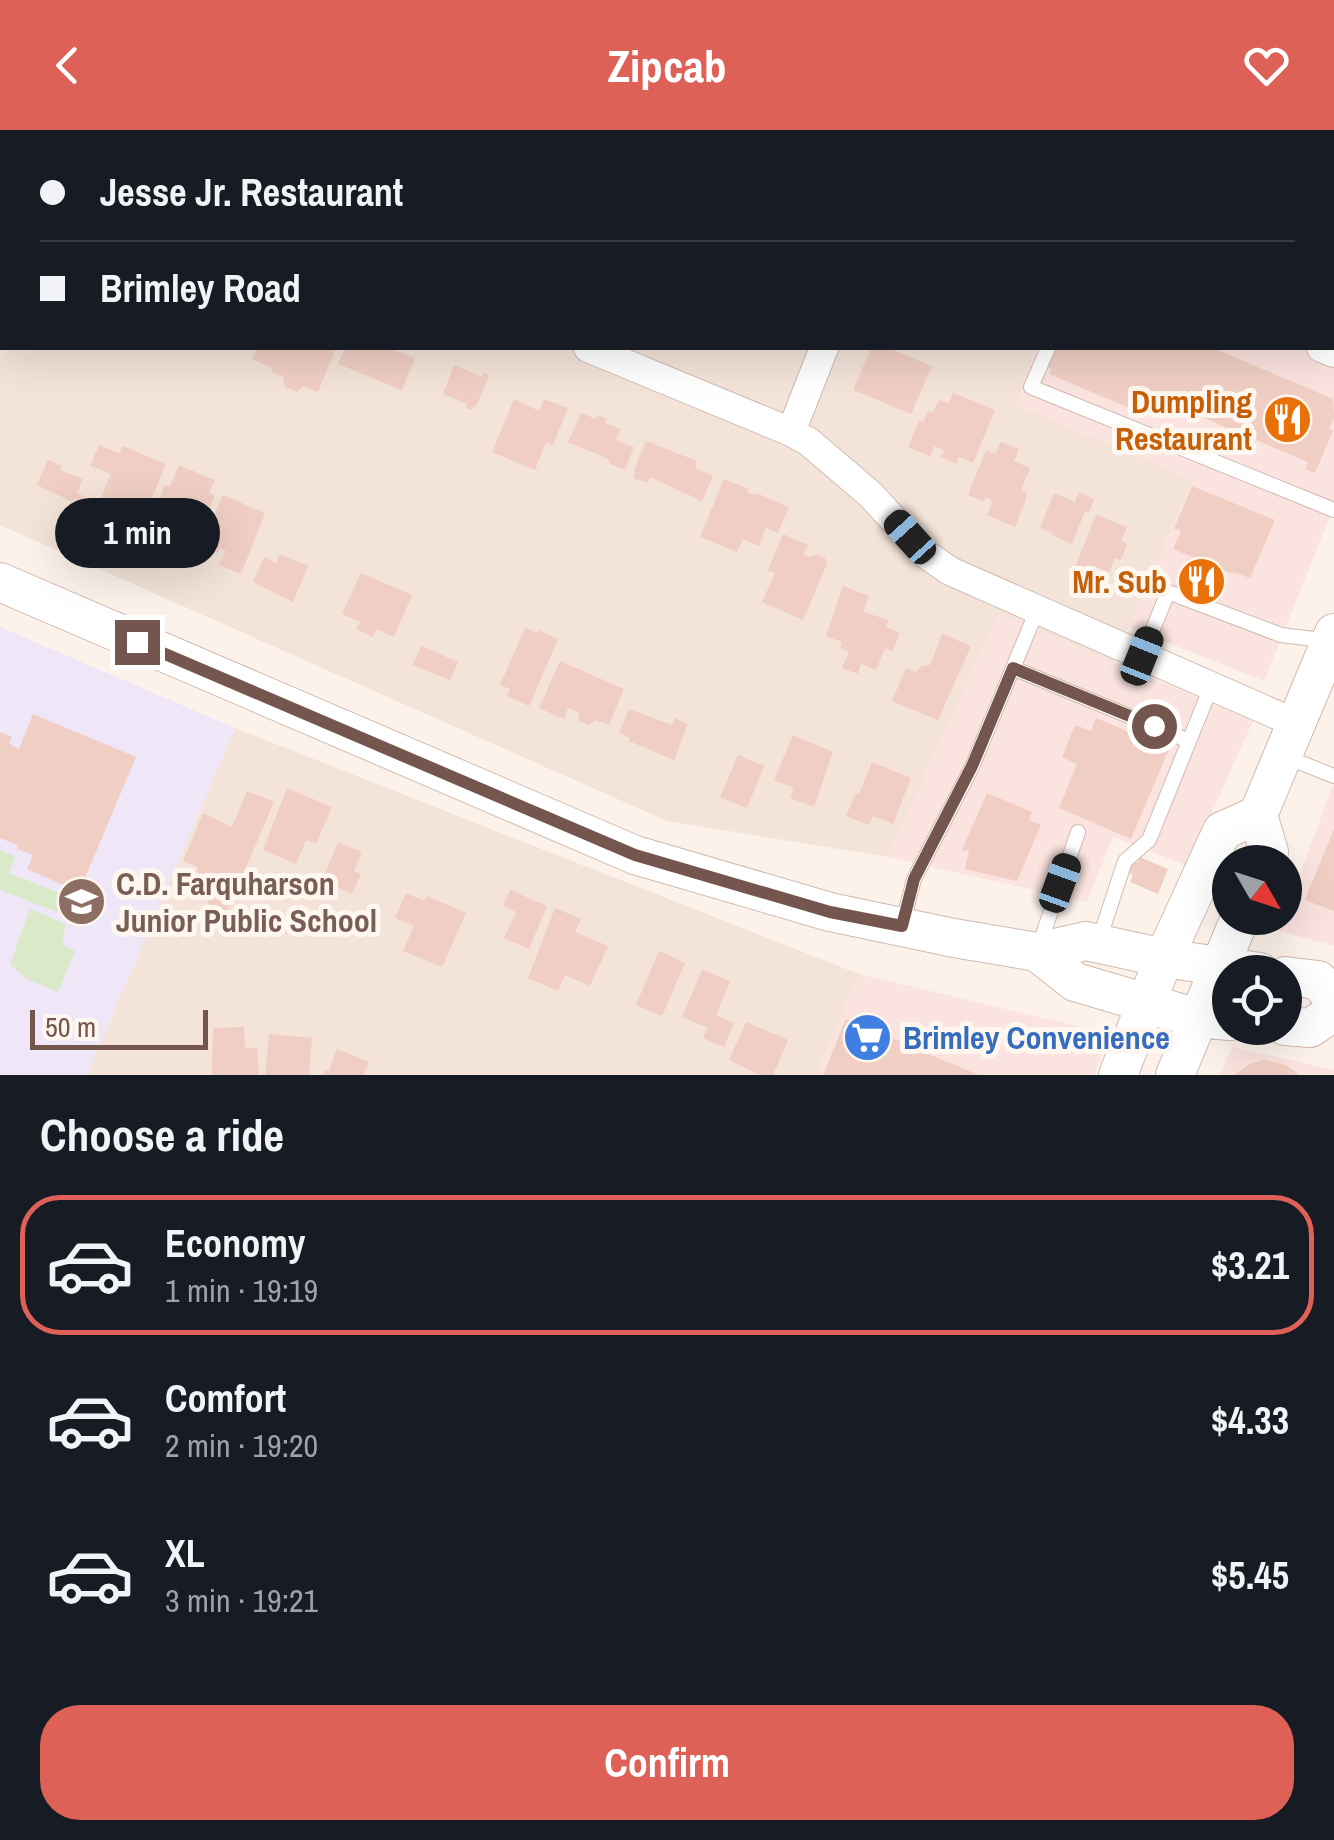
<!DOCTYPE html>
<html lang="en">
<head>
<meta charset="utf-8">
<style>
  :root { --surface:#171b24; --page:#20242c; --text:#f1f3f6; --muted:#9ea1a6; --line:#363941; --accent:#de6157 }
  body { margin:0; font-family:"Archivo Narrow",sans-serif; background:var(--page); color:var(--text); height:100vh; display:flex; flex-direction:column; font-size:38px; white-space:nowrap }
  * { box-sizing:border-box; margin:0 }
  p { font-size:32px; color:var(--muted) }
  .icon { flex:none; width:55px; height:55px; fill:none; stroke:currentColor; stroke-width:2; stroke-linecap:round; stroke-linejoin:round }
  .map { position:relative; height:945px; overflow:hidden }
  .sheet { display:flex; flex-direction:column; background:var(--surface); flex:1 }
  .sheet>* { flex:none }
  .top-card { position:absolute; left:0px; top:0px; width:1335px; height:220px; box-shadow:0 10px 40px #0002; display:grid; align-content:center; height:220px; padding:0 40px; background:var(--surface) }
  .needle { width:65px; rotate:129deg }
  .tools { position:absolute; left:1212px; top:715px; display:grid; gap:20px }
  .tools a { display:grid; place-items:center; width:90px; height:90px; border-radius:50%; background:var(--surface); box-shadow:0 10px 40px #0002; font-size:50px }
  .scale { position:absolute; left:30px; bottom:25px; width:178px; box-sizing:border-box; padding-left:10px; border:5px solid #75564e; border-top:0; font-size:28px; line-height:35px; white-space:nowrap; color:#75564e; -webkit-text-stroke:8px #fef7f0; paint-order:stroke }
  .end { position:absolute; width:45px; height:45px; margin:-22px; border:12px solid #75564e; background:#fff; box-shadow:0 0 0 5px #fff }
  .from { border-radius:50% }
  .bubble { position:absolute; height:70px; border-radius:35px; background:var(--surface); box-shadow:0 10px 40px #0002; font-size:32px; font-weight:700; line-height:70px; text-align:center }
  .car { position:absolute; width:30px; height:60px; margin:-30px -15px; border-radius:12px; box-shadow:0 0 8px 2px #0007; background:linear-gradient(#222 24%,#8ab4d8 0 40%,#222 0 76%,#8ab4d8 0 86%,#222 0) }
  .top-card b { display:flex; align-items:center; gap:35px; height:95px; font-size:38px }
  .top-card b+b { border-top:2px solid var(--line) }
  .top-card i { width:25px; height:25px; background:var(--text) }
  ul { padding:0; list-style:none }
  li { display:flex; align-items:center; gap:30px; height:140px; margin:0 20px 15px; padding:0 20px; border:5px solid transparent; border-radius:40px }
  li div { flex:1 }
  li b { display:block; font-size:38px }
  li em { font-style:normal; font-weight:700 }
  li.active { border-color:var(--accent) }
  li>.icon { width:90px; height:90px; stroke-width:1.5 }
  h2 { padding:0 40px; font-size:45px; line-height:120px }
  .button { display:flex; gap:20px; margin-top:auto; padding:20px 40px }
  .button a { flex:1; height:115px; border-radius:40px; background:var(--accent); color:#fff; font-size:40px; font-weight:700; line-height:115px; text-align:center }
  header { display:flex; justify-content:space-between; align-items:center; height:130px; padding:0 40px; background:var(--accent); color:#fff; font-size:45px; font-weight:700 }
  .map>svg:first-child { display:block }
  .residential { fill:#f3e3d9 }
  .commercial { fill:#fbe3df }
  .education { fill:#efe6f8 }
  .green { fill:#dae9c8 }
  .building { fill:#f0cec3 }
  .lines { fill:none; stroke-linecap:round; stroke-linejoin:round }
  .lane-casing { stroke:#cfbbb2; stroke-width:16 }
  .street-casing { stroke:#cfbbb2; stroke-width:30 }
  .secondary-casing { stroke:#d2bab0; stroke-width:40 }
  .lane { stroke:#fff; stroke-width:14 }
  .street { stroke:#fff; stroke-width:28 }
  .secondary { stroke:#fff; stroke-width:38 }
  .route { stroke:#75564e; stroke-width:12 }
  .labels { text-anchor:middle; stroke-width:10; stroke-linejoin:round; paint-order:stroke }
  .food-label { font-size:32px; font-weight:bold; fill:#c56008; stroke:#fef7f0; text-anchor:end }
  .education-label { font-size:32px; font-weight:bold; fill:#785e54; stroke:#fef7f0; text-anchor:start }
  .shop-label { font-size:32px; font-weight:bold; fill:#366cbe; stroke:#fef7f0; text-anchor:start }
</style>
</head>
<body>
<header><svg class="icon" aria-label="back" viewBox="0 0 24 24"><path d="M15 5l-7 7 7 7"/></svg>Zipcab<svg class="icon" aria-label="heart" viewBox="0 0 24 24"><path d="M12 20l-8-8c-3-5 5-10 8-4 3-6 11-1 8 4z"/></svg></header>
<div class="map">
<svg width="1334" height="945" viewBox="0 0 1334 945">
  <rect width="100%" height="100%" fill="#fcf2ea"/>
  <path class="residential" d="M0 0H1243L1242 2H2V218H1036L1016 275 1193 350 1113 532 998 484 888 727 667 691 0 395Z
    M235 598 859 844 816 945H87Z"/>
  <path class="commercial" d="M1314 0H1334V376L1264 551 1128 497 1193 350 1015 275 1036 218H1332V2H1313Z
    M998 483 1253 591 1188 736 1113 707 1087 772 888 727Z
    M1334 651V816L1279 801Z
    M859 844 1110 904 1094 945H816Z
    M1233 917 1334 940V945H1220Z"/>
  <path class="education" d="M0 497 235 598 87 945H0Z"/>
  <path class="green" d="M0 720 15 726 9 743 80 771 73 788 0 760Z
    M30 779 66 794 62 814 75 821 58 862 27 849 10 834Z"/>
  <path class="building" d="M257 218H336L318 262 303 256 297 262 286 257 283 251 284 247 271 242 272 238 252 229Z
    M345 218H390L415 228 402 260 338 234Z
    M871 218H889L932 236 911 284 853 260Z
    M1056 218H1213L1333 269 1334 288 1329 299 1333 301 1315 343 1305 339 1308 332 1150 265 1132 279 1049 244 1051 239 1048 237Z
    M454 235 482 247 484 242 489 245 476 277 474 276 472 280 465 278 467 274 443 264Z
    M953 263 995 280 973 333 959 327 956 334 941 327 944 320 934 316 930 326 908 317 919 290 923 292 928 281 933 283 939 270 949 273Z
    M514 269 539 281 544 269 568 278 553 315 546 312 535 340 492 322Z
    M581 283 596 289 597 285 607 289 605 293 621 299 616 310 634 317 625 340 610 334 608 329 568 312Z
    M646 311 697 331 695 338 713 346 702 371 650 347 647 353 633 348 635 341 634 340Z
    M1001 312 1019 319 1014 331 1030 338 1021 360 1027 363 1025 372 1015 397 987 385 993 371 986 367 984 371 968 365 986 320 995 324Z
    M99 315 119 323 123 316 166 334 141 395 121 386 126 372 120 369 118 374 101 367 111 344 90 336Z
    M48 330 62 336 60 340 83 349 77 363 83 366 80 371 75 369 73 372 37 355Z
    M179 335 215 350 209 363 215 365 199 403 177 393 172 407 150 398 165 355 170 357Z
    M724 349 749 359 747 362 755 365 756 363 789 377 778 403 766 398 759 416 743 409 737 422 700 407Z
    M1192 356 1275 390 1250 448 1233 442V444L1173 419 1181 401 1174 399Z
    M1079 362 1094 369 1089 383 1085 381 1072 414 1053 406 1054 404 1040 398 1054 363 1075 372Z
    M223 365 265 383 241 444 219 435 226 421 220 418 218 423 201 416Z
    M1096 385 1127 397 1121 411 1127 414 1121 430 1115 428 1109 442 1094 436 1091 443 1075 437Z
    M783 404 808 415 803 424 810 427 816 424 825 428 827 434 803 490 762 472 775 443 768 440Z
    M280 424 308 436 293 472 253 452 264 427 276 433Z
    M1189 428 1225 443 1214 469 1178 454Z
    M361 443 412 465 394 507 377 499 373 507 356 499 360 492 342 484Z
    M843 456 869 466 863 482 889 490 886 497 900 503 893 521 885 518 876 540 861 534 858 544 842 538 849 522 840 518 842 512 826 506Z
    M525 498 537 503 538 500 558 509 529 576 507 566 510 559 500 555Z
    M942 504 971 516 938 590 892 571 906 538 916 542 922 536 930 535Z
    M421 516 458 532 450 550 413 535Z
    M560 531 624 559 609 595 596 590 589 595 579 591V583L568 578 564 589 539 578Z
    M629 579 672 595 675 588 688 594 674 630 629 611 630 608 619 603Z
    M33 584 136 627 79 762 27 739 33 725 17 719 18 715 0 708V602L12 607 9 614 19 619Z
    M1096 588 1169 619 1131 709 1059 678 1077 634 1062 627 1075 595 1091 601Z
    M793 605 833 622 814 677 790 668 794 658 774 650Z
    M738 625 764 636 747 678 720 667Z
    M872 632 911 648 893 694 873 686 869 695 846 686 856 663 859 664Z
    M287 658 332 677 316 714 306 710 296 734 263 720Z
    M247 661 274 672 227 781 210 775 204 765 197 767 191 765 188 757 191 752 198 749 196 743 198 737 183 731 203 683 232 697Z
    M987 663 1032 682 1029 690 1041 695 1017 751 965 739 969 721 962 720Z
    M1334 699V781L1305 770Z
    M338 712 362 722 354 741 361 744 352 764 334 756 328 770 316 765Z
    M1140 727 1168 739 1158 764 1130 752 1133 745 1125 741 1130 729 1138 733Z
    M510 760 547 776 529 819 504 808 516 782 503 776Z
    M406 763 424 771 427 766 466 783 442 837 403 821 414 796 395 788Z
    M555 778 581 789 575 802 608 816 590 856 565 845 558 861 528 848Z
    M659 821 685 833 662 886 636 875Z
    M702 840 730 851 716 885 734 893 724 917 703 908 708 898 682 887Z
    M846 889 909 915 908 918 920 923 921 921 979 945H823Z
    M746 892 788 910 773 945H761L729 930Z
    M244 897 245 918H257L259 945H212L213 898Z
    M269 904 312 908 309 945H265Z
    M337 919 369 932 364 945H323L325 940 329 941Z
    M1265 930 1286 935 1299 945H1234L1250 934Z"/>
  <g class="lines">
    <defs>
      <path id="lane" d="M1332 50 1334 46
        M1332 174H1334
        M1048 218 1031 257 1334 380
        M1142 526 1168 462 1281 505 1330 511
        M1013 538 1189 611
        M1284 626 1334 646
        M902 796 914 749 972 637 1037 480
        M1098 813 1125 731 1149 710 1211 557
        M1039 816 1078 702"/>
      <path id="street" d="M79 0 85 2
        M908 2 909 0
        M1283 2 1284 0
        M588 218 791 302 809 312 871 365 924 423 950 441 1295 593
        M1321 218 1334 223
        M791 302 824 218"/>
      <path id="secondary" d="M0 452 635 725 830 782 954 808 1037 822 1086 811 1164 828 1260 842
        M1264 732 1269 722 1258 685 1334 503
        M1037 822 1075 852 1197 888 1230 891
        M1285 846 1318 850 1334 869
        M1285 896 1310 898 1334 882
        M1118 945 1164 828 1222 701 1258 685
        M1175 945 1240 788"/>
    </defs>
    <use href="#lane" class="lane-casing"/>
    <use href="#street" class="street-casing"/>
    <use href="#secondary" class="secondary-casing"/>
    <use href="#lane" class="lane"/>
    <use href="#street" class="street"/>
    <use href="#secondary" class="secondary"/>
  </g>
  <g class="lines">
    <path class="route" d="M137 512 635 725 830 782 902 796 914 749 972 636 1013 538 1154 596"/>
  </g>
  <defs>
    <symbol id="restaurant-disc" viewBox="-11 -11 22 22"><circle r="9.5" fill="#e8710a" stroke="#fef7f0"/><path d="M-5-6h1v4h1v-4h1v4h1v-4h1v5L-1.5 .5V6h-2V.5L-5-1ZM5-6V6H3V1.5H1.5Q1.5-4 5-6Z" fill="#fff"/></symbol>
    <symbol id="school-disc" viewBox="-11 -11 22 22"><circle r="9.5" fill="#8d6e63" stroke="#fef7f0"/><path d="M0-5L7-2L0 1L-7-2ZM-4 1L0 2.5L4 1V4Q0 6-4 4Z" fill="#fff"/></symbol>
    <symbol id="supermarket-disc" viewBox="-11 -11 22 22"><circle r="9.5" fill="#3f7fe0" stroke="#fef7f0"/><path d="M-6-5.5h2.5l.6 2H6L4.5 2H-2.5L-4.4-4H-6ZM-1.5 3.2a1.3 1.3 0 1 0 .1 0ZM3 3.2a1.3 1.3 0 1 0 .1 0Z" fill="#fff"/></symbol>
  </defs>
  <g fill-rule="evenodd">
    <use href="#restaurant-disc" x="1260" y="262" width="55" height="55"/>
    <use href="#restaurant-disc" x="1174" y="424" width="55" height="55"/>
    <use href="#school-disc" x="54" y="744" width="55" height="55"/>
    <use href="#supermarket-disc" x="840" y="880" width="55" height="55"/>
  </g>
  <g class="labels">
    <g class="food-label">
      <text x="1252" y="283">Dumpling<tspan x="1252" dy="37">Restaurant</tspan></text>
      <text x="1167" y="463">Mr. Sub</text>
    </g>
    <g class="education-label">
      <text x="116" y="765">C.D. Farquharson<tspan x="116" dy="37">Junior Public School</tspan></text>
    </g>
    <g class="shop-label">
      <text x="903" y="919">Brimley Convenience</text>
    </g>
  </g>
</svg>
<div class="tools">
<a><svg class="needle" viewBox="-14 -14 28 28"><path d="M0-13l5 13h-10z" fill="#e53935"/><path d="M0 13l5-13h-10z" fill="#9ea1a6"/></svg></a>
<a><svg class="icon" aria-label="locate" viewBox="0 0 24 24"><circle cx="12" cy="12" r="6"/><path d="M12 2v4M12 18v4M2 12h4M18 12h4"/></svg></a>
</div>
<div class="scale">50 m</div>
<i class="end from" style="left:1154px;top:596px"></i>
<i class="end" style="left:137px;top:512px"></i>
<div class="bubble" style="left:55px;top:368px;width:165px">1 min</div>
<i class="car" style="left:910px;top:407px;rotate:318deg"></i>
<i class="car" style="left:1142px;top:526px;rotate:22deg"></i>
<i class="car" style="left:1060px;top:753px;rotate:20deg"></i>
<div class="top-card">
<b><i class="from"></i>Jesse Jr. Restaurant</b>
<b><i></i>Brimley Road</b>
</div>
</div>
<section class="sheet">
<h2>Choose a ride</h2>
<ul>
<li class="active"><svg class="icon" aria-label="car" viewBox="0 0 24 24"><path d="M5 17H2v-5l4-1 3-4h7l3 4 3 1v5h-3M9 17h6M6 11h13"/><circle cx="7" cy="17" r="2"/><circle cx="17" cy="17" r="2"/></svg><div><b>Economy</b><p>1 min · 19:19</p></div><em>$3.21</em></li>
<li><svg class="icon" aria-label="car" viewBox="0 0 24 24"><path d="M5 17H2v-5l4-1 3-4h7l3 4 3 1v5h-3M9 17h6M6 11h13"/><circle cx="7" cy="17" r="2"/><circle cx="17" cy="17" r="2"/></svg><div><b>Comfort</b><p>2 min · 19:20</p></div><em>$4.33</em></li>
<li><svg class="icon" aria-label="car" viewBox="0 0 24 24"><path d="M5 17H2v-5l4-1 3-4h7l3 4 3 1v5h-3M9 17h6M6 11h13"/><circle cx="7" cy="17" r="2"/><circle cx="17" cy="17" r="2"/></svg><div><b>XL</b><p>3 min · 19:21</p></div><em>$5.45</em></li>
</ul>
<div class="button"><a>Confirm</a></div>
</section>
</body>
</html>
